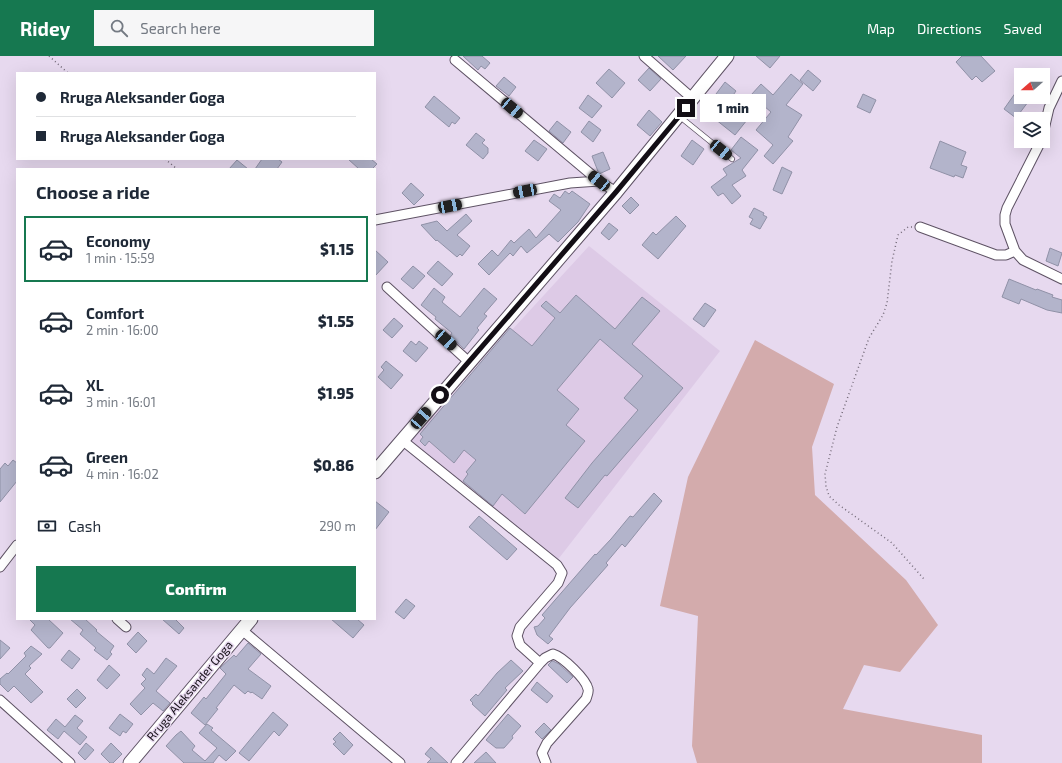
<!DOCTYPE html>
<html lang="en">
<head>
<meta charset="utf-8">
<style>
  :root { --surface:#fff; --page:#f6f6f7; --text:#1f2937; --muted:#747a83; --line:#e0e1e3; --accent:#167850 }
  body { margin:0; font-family:"Exo 2",sans-serif; background:var(--page); color:var(--text); height:100vh; display:flex; flex-direction:column; font-size:15px; white-space:nowrap }
  * { box-sizing:border-box; margin:0 }
  p { font-size:13px; color:var(--muted) }
  .icon { flex:none; width:22px; height:22px; fill:none; stroke:currentColor; stroke-width:2; stroke-linecap:round; stroke-linejoin:round }
  .map { position:relative; flex:1; overflow:hidden }
  .sheet { position:absolute; left:16px; top:112px; width:360px; height:452px; display:flex; flex-direction:column; background:var(--surface); border-radius:0px; box-shadow:0 4px 16px #0002 }
  .sheet>* { flex:none }
  .top-card { position:absolute; left:16px; top:16px; width:360px; height:88px; border-radius:0px; box-shadow:0 4px 16px #0002; display:grid; align-content:center; height:88px; padding:0 20px; background:var(--surface) }
  .needle { width:26px; rotate:250deg }
  .controls { position:absolute; left:1014px; top:12px; display:grid; gap:8px }
  .controls a { display:grid; place-items:center; width:36px; height:36px; border-radius:0px; background:var(--surface); box-shadow:0 4px 16px #0002; font-size:20px }
  .end { position:absolute; width:18px; height:18px; margin:-9px; border:5px solid #130e15; background:#fff; box-shadow:0 0 0 2px #fff }
  .from { border-radius:50% }
  .bubble { position:absolute; height:28px; border-radius:0px; background:var(--surface); box-shadow:0 4px 16px #0002; font-size:13px; font-weight:800; line-height:28px; text-align:center }
  .car { position:absolute; width:12px; height:24px; margin:-12px -6px; border-radius:5px; box-shadow:0 0 3px 1px #0007; background:linear-gradient(#222 24%,#8ab4d8 0 40%,#222 0 76%,#8ab4d8 0 86%,#222 0) }
  .top-card b { display:flex; align-items:center; gap:14px; height:38px; font-size:15px }
  .top-card b+b { border-top:1px solid var(--line) }
  .top-card i { width:10px; height:10px; background:var(--text) }
  ul { padding:0; list-style:none }
  li { display:flex; align-items:center; gap:12px; height:66px; margin:0 8px 6px; padding:0 12px; border:2px solid transparent; border-radius:0px }
  li div { flex:1 }
  li b { display:block; font-size:15px }
  li em { font-style:normal; font-weight:800 }
  li.on { border-color:var(--accent) }
  li>.icon { width:36px; height:36px; stroke-width:1.5 }
  h2 { padding:0 20px; font-size:18px; line-height:48px }
  .pay { display:flex; align-items:center; gap:10px; height:44px; padding:0 20px; font-size:15px }
  .pay p { margin-inline-start:auto }
  .cta { display:flex; gap:8px; margin-top:auto; padding:8px 20px }
  .cta a { flex:1; height:46px; border-radius:0px; background:var(--accent); color:#fff; font-size:16px; font-weight:800; line-height:46px; text-align:center }
  header { display:flex; align-items:center; gap:24px; box-sizing:border-box; height:56px; padding:0 20px; background:var(--accent); color:#fff }
  header strong { font-size:19px }
  nav { display:flex; gap:22px; margin-inline-start:auto; font-size:14px }
  .search { width:280px; height:36px; background:var(--page); display:flex; align-items:center; gap:10px; box-sizing:border-box; padding:0 14px; border-radius:0px; color:var(--muted); font-size:15px }
  .map>svg:first-child { display:block }
  .built { fill:#ddcae6 }
  .green { fill:#d3abac }
  .building { fill:#b3b4cb; stroke:#9091a7 }
  .lines { fill:none; stroke-linecap:round; stroke-linejoin:round }
  .lane-casing { stroke:#5e5264; stroke-width:6 }
  .street-casing { stroke:#5e5264; stroke-width:11 }
  .secondary-casing { stroke:#5e5264; stroke-width:15 }
  .path { stroke:#736a78; stroke-width:1.5; stroke-dasharray:1 3; stroke-linecap:butt }
  .lane { stroke:#fff; stroke-width:4.5 }
  .street { stroke:#fff; stroke-width:9 }
  .secondary { stroke:#fff; stroke-width:13 }
  .route { stroke:#130e15; stroke-width:5 }
  .labels { text-anchor:middle; stroke-width:3; stroke-linejoin:round; paint-order:stroke }
  .street-label { font-size:12px; fill:#130e15; stroke:#e7d9ef }
</style>
</head>
<body>
<header>
<strong>Ridey</strong>
<div class="search"><svg class="icon" aria-label="search" viewBox="0 0 24 24"><circle cx="10" cy="10" r="6"/><path d="M15 15l6 6"/></svg>Search here</div>
<nav><a>Map</a><a>Directions</a><a>Saved</a></nav>
</header>
<div class="map">
<svg width="1062" height="707" viewBox="0 0 1062 707">
  <rect width="100%" height="100%" fill="#e7d9ef"/>
  <path class="built" d="M589 190 720 295 556 506 409 386Z"/>
  <path class="green" d="M755 284 834 328 812 391 815 439 906 524 938 569 900 616 864 609 843 653 982 679V707H697L692 690 698 560 660 550 688 421Z"/>
  <path class="building" d="M463 0H482L490 7 485 13 481 10 478 14Z
    M658 0H686L673 14Z
    M756 0H780L770 12Z
    M962 0H981L995 15 982 26 976 20 972 24 956 6Z
    M649 12 661 23 650 35 638 24Z
    M609 13 625 27 612 42 596 27Z
    M808 14 821 25 813 35 800 24Z
    M791 18 803 28 786 49 802 59 788 81 793 85 773 108 764 100 773 89 756 74 771 56 751 39 761 28 773 39Z
    M504 21 516 31 509 40 496 30Z
    M725 26 736 35 727 48 747 64 735 79 705 55 718 40 716 38Z
    M1016 36 1028 46 1016 62 1004 53Z
    M863 38 876 44 870 57 857 51Z
    M588 39 602 50 592 62 579 52Z
    M434 40 460 62 455 68 452 66 449 71 425 51Z
    M649 54 662 66 650 80 637 69Z
    M557 65 571 76 563 87 549 75Z
    M589 65 601 74 593 86 581 76Z
    M476 77 485 84 482 87 488 92V97L483 103 466 89Z
    M741 81 758 94 742 114 746 120 732 129 741 140 732 148 723 137 718 140 711 131 727 119 723 113 741 102 731 94Z
    M534 84 547 93 538 105 525 95Z
    M692 84 704 93 693 109 681 100Z
    M940 85 966 96 961 109 967 111 963 122 955 119 954 121 930 112Z
    M603 96 610 113 599 118 592 100Z
    M262 103H278L282 106 277 113H255Z
    M348 103H371L377 108 372 113H359Z
    M237 104 248 113H229Z
    M782 111 792 116 782 138 773 134Z
    M411 127 424 139 414 149 402 137Z
    M565 135 569 138 572 135 590 148 578 166 558 186 549 178 527 197 521 190 513 200 510 197 489 219 478 208 492 194 498 200 511 184 514 187 529 173 536 182 561 154 549 145 554 138 560 142Z
    M631 141 639 149 630 158 622 150Z
    M754 152 764 157 763 159 767 161 760 173 750 168 753 163 749 161Z
    M466 158 472 165 457 179 470 190 462 200 460 198 457 201 437 184 436 185 421 169 437 165 447 175Z
    M676 160 686 170 658 203 642 189 653 176 656 179Z
    M609 167 618 174 609 184 601 177Z
    M1050 192 1062 197 1058 210 1046 205Z
    M375 194 388 206 375 220Z
    M438 205 453 218 442 230 427 217Z
    M413 210 425 220 413 233 401 223Z
    M1009 223 1036 234 1037 233 1053 239 1052 241 1062 244V257L1047 254 1021 243 1019 248 1002 241Z
    M434 232 445 241 442 246 460 261 484 232 497 243 484 258 487 260 477 272 479 274 464 293 450 280 452 277 435 263 436 261 421 249Z
    M576 239 615 273 642 241 660 255 632 288 683 332 607 420 605 419 578 452 565 442 592 407 638 354 624 342 643 320 600 283 557 334 579 353 566 369 585 385 525 458 502 438 493 450 463 425 468 418 466 416 476 404 464 394 454 407 429 385 425 390 420 385 423 381 420 378 510 272 532 290 555 262 541 250 546 245 560 257Z
    M705 247 716 254 704 271 693 263Z
    M394 262 403 270 392 282 383 274Z
    M411 285 416 289 419 285 428 292 416 306 403 295Z
    M386 305 403 319 391 333 378 321 384 314 381 311Z
    M13 404 17 407V425L0 446V413L5 407 8 410Z
    M654 437 662 445 625 491 622 488 606 507 608 509 570 552 549 580 553 583 548 588 537 579 534 571 538 570 545 562 542 559 595 498 596 499 611 483 630 460 633 461Z
    M375 445 389 456 375 474Z
    M479 460 517 493 507 504 469 471Z
    M406 543 415 550 404 563 395 556Z
    M29 563H48L63 577 50 592H48L31 574 35 569Z
    M70 563H85L97 574 96 575 114 590 110 596 112 598 107 604 94 594 96 592 80 578 83 574Z
    M162 563H175L184 572 179 578Z
    M331 563H357L364 569 353 582Z
    M138 576 147 585 136 597 127 588Z
    M0 584 10 592 0 603Z
    M248 587 261 598 248 613 271 630 262 643 252 636 251 637 248 635 245 638 234 629 216 652 218 653 205 669 191 657 204 641 206 643 226 618 220 612 234 599 236 601Z
    M31 590 42 598 29 610 31 612 25 618 43 636 31 647 14 630 8 636 0 628V623L7 617 8 618 26 600 24 597Z
    M69 594 80 603 72 613 61 604Z
    M166 602 177 610 156 635 170 647 163 655 153 647 141 659 130 648 145 632 141 628 146 623 142 619 147 612 154 618Z
    M511 604 523 615 505 632 507 634 485 660 472 648 473 647 470 644 476 638 478 640 497 617Z
    M552 605H553L559 608 573 621 567 627 548 609Z
    M109 609 120 619 107 633 97 624Z
    M537 626 553 640 547 647 531 634Z
    M77 633 86 642 76 652 67 643Z
    M273 656 288 669 279 680 274 675 249 705 239 697Z
    M120 658 133 668 126 677 123 675 120 680 109 672Z
    M508 658 521 670 512 680 513 682 504 692H496L486 684Z
    M75 659 83 665 77 672 87 681 80 689 64 675 58 683 47 674 56 663 65 671Z
    M544 667 551 674 542 683 535 676Z
    M207 668 213 672 211 674 236 695 226 705 219 699 213 707H184L166 690 176 679 181 675 195 690 192 694 205 705 217 692 199 677Z
    M340 676 353 689 344 699 333 688 336 686 333 683Z
    M86 687 94 694 85 704 78 697Z
    M111 687 122 698 113 707H110L101 698Z
    M431 691 448 707H427L431 703 425 698Z
    M486 696 496 707H474Z"/>
  <g class="lines">
    <defs>
      <path id="lane" d="M679 60 732 103"/>
      <path id="street" d="M644 0 693 43
        M455 4 599 125
        M1043 78 1049 52 1062 25
        M1041 85 1007 152 1005 159V168L1015 195 1023 204 1062 223
        M375 164 570 127 599 125 616 136
        M920 171 996 199H1006L1015 195
        M387 231 469 306
        M402 384 557 509 562 517 558 527 520 571 517 580 520 589 540 607
        M0 511 17 489
        M117 563 126 571
        M242 574 400 707
        M0 644 70 707
        M456 707 540 607 545 602 553 598C563 601 586 623 588 633 589 636 587 640 586 643L547 687 542 697 546 707"/>
      <path id="secondary" d="M375 416 616 136 727 0
        M130 707 251 563"/>
    </defs>
    <use href="#lane" class="lane-casing"/>
    <use href="#street" class="street-casing"/>
    <use href="#secondary" class="secondary-casing"/>
    <path class="path" d="M49 0 68 17
      M165 103 177 113
      M912 171H908L898 179 892 205 887 247 883 259 869 282 837 371 825 418 826 430 829 440 839 449 892 487 924 523"/>
    <use href="#lane" class="lane"/>
    <use href="#street" class="street"/>
    <use href="#secondary" class="secondary"/>
  </g>
  <g class="lines">
    <path class="route" d="M440 339 616 136 686 52"/>
  </g>
  <g class="labels">
    <g class="street-label">
      <text transform="translate(190 635) rotate(-50)" y="4">Rruga Aleksander Goga</text>
    </g>
  </g>
</svg>
<div class="controls">
<a><svg class="needle" viewBox="-14 -14 28 28"><path d="M0-13l5 13h-10z" fill="#e53935"/><path d="M0 13l5-13h-10z" fill="#747a83"/></svg></a>
<a><svg class="icon" aria-label="layers" viewBox="0 0 24 24"><path d="M12 4l9 5-9 5-9-5zM3 14l9 5 9-5"/></svg></a>
</div>
<i class="end from" style="left:440px;top:339px"></i>
<i class="end" style="left:686px;top:52px"></i>
<div class="bubble" style="left:700px;top:38px;width:66px">1 min</div>
<i class="car" style="left:512px;top:52px;rotate:130deg"></i>
<i class="car" style="left:721px;top:94px;rotate:129deg"></i>
<i class="car" style="left:599px;top:125px;rotate:309deg"></i>
<i class="car" style="left:525px;top:135px;rotate:259deg"></i>
<i class="car" style="left:450px;top:150px;rotate:79deg"></i>
<i class="car" style="left:446px;top:284px;rotate:132deg"></i>
<i class="car" style="left:421px;top:362px;rotate:41deg"></i>
<div class="top-card">
<b><i class="from"></i>Rruga Aleksander Goga</b>
<b><i></i>Rruga Aleksander Goga</b>
</div>
<section class="sheet">
<h2>Choose a ride</h2>
<ul>
<li class="on"><svg class="icon" aria-label="car" viewBox="0 0 24 24"><path d="M5 17H2v-5l4-1 3-4h7l3 4 3 1v5h-3M9 17h6M6 11h13"/><circle cx="7" cy="17" r="2"/><circle cx="17" cy="17" r="2"/></svg><div><b>Economy</b><p>1 min · 15:59</p></div><em>$1.15</em></li>
<li><svg class="icon" aria-label="car" viewBox="0 0 24 24"><path d="M5 17H2v-5l4-1 3-4h7l3 4 3 1v5h-3M9 17h6M6 11h13"/><circle cx="7" cy="17" r="2"/><circle cx="17" cy="17" r="2"/></svg><div><b>Comfort</b><p>2 min · 16:00</p></div><em>$1.55</em></li>
<li><svg class="icon" aria-label="car" viewBox="0 0 24 24"><path d="M5 17H2v-5l4-1 3-4h7l3 4 3 1v5h-3M9 17h6M6 11h13"/><circle cx="7" cy="17" r="2"/><circle cx="17" cy="17" r="2"/></svg><div><b>XL</b><p>3 min · 16:01</p></div><em>$1.95</em></li>
<li><svg class="icon" aria-label="car" viewBox="0 0 24 24"><path d="M5 17H2v-5l4-1 3-4h7l3 4 3 1v5h-3M9 17h6M6 11h13"/><circle cx="7" cy="17" r="2"/><circle cx="17" cy="17" r="2"/></svg><div><b>Green</b><p>4 min · 16:02</p></div><em>$0.86</em></li>
</ul>
<div class="pay"><svg class="icon" aria-label="cash" viewBox="0 0 24 24"><path d="M3 7h18v10H3z"/><circle cx="12" cy="12" r="2"/></svg>Cash<p>290 m</p></div>
<div class="cta"><a>Confirm</a></div>
</section>
</div>
</body>
</html>
